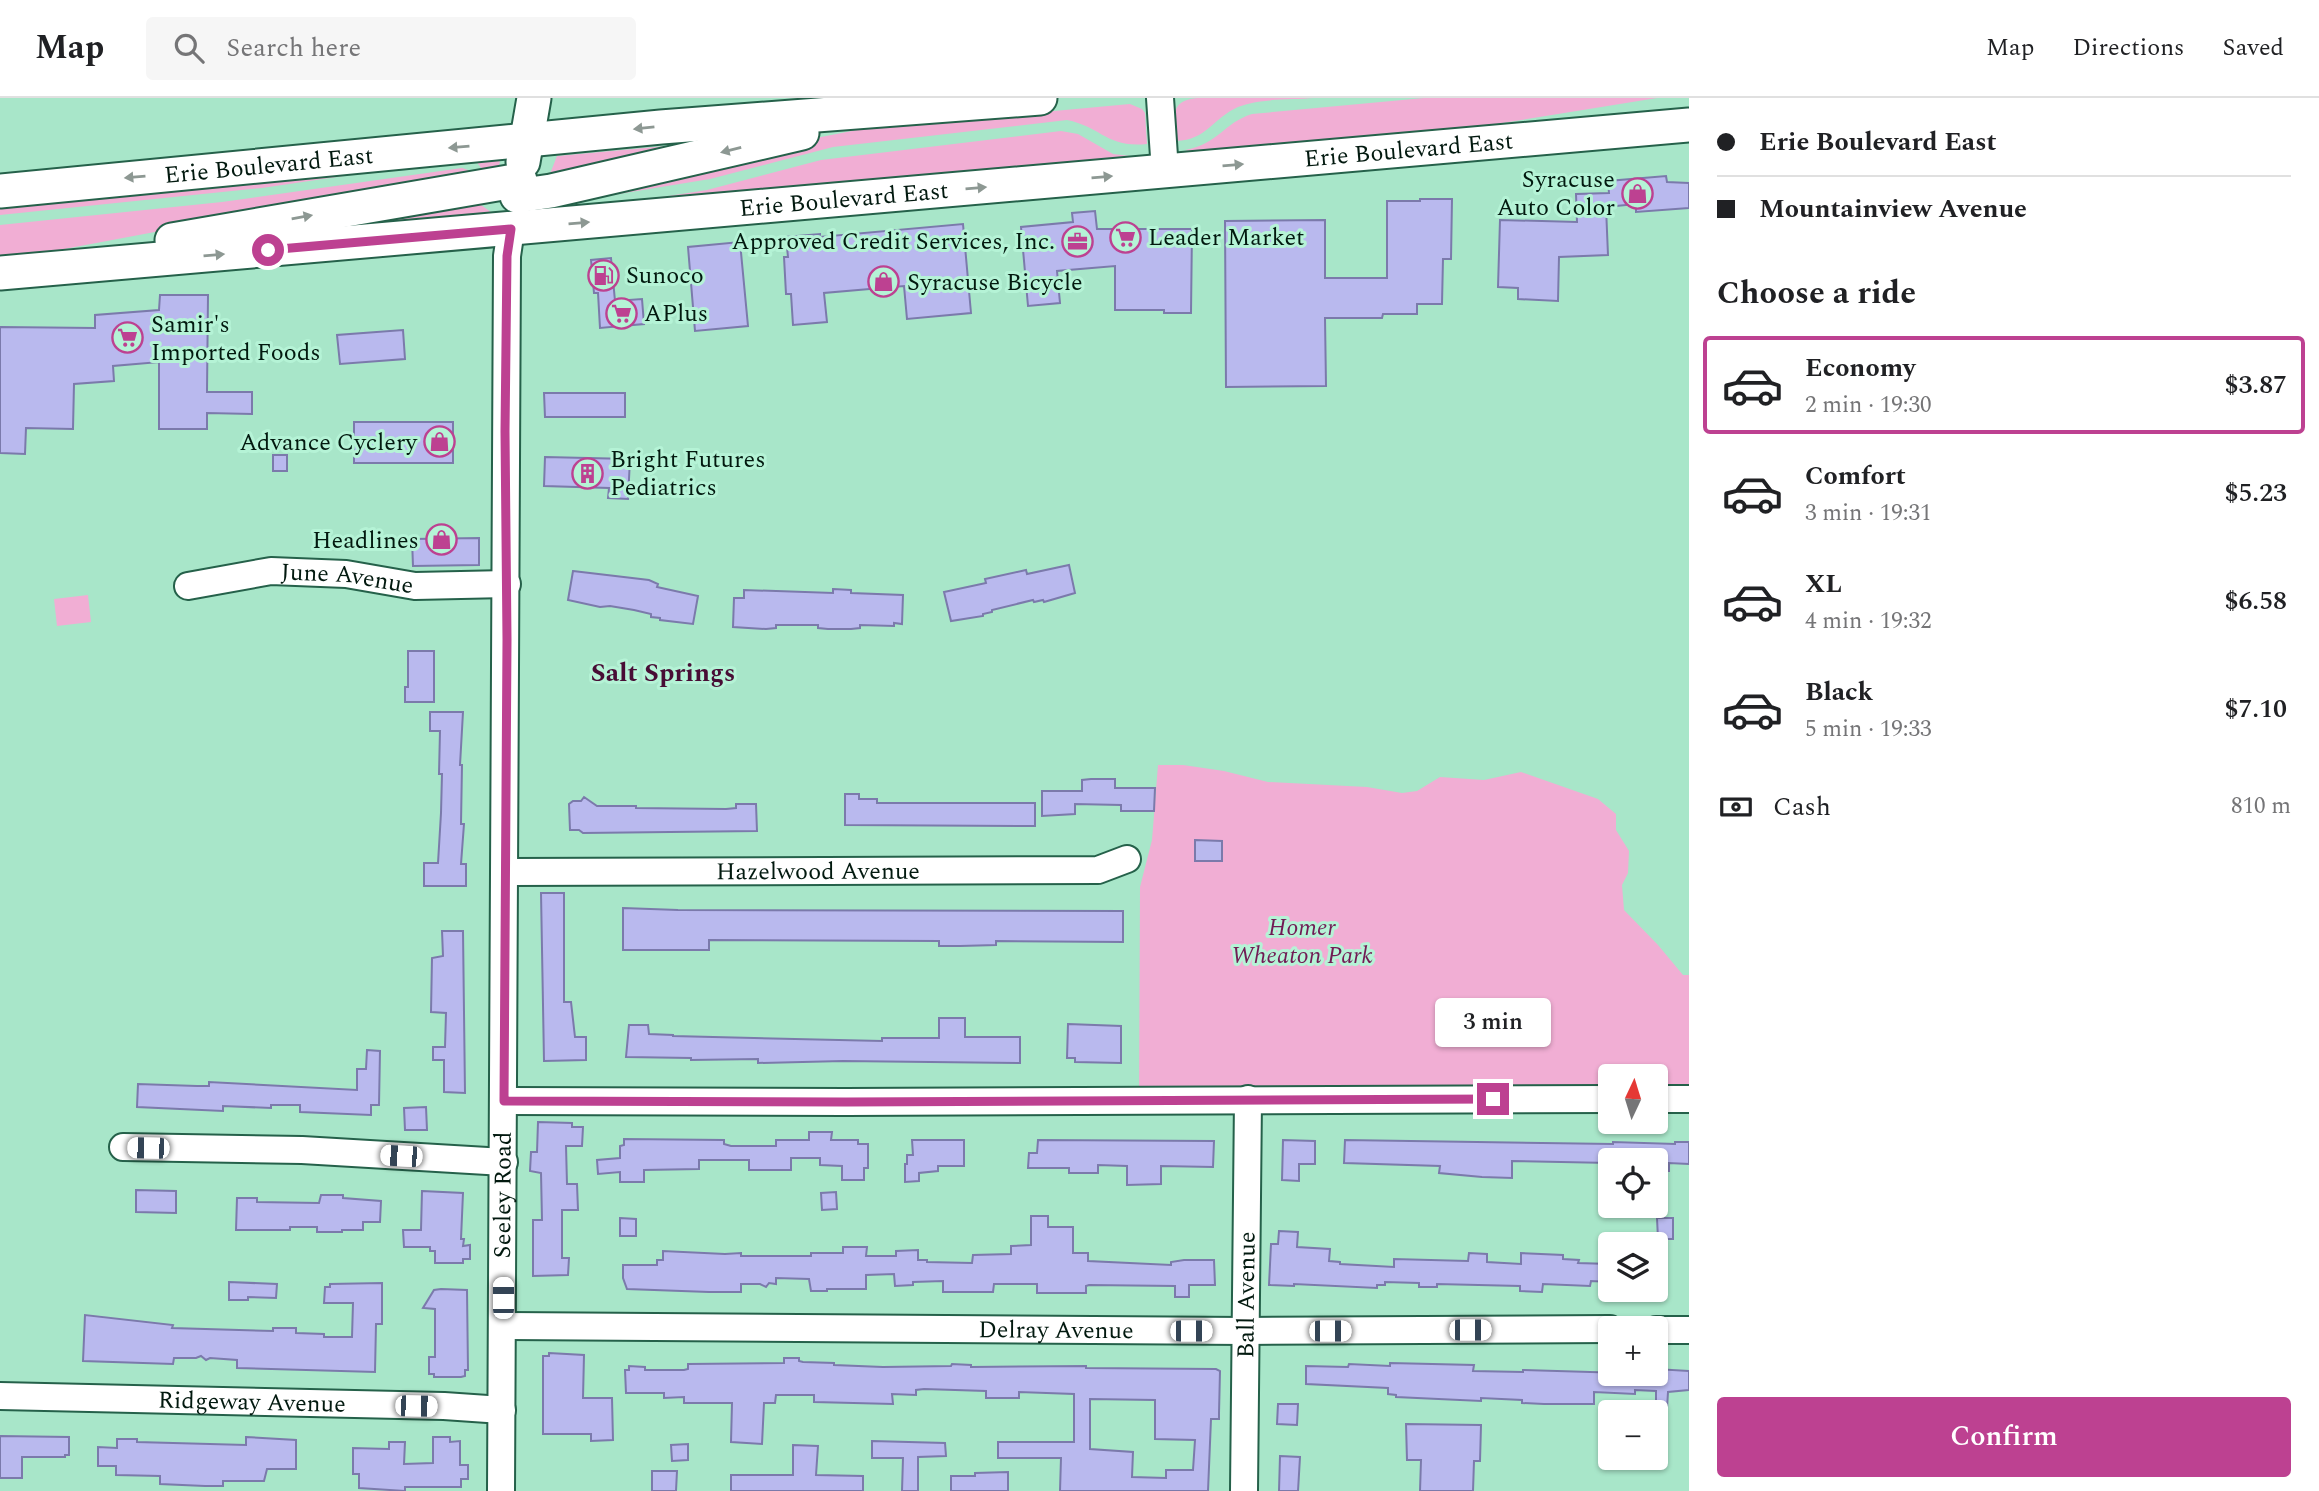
<!DOCTYPE html>
<html lang="en">
<head>
<meta charset="utf-8">
<style>
  :root { --surface:#fff; --page:#f6f6f6; --text:#202124; --muted:#757577; --line:#e0e0e0; --accent:#bd4191 }
  body { margin:0; font-family:Spectral,serif; background:var(--page); color:var(--text); height:100vh; display:flex; flex-direction:column; font-size:26px; white-space:nowrap }
  * { box-sizing:border-box; margin:0 }
  p { font-size:23px; color:var(--muted) }
  .icon { flex:none; width:38px; height:38px; fill:none; stroke:currentColor; stroke-width:2; stroke-linecap:round; stroke-linejoin:round }
  .map { position:relative; flex:1; overflow:hidden }
  .sheet { display:flex; flex-direction:column; background:var(--surface); width:630px }
  .sheet>* { flex:none }
  .guide { display:grid; align-content:center; height:154px; padding:0 28px; background:var(--surface) }
  .needle { width:46px; rotate:4deg }
  .fabs { position:absolute; left:1598px; top:966px; display:grid; gap:14px }
  .fabs a { display:grid; place-items:center; width:70px; height:70px; border-radius:7px; background:var(--surface); box-shadow:0 2px 5px #0004; font-size:35px }
  .end { position:absolute; width:32px; height:32px; margin:-16px; border:9px solid #bd4191; background:#fff; box-shadow:0 0 0 4px #fff }
  .from { border-radius:50% }
  .bubble { position:absolute; height:49px; border-radius:7px; background:var(--surface); box-shadow:0 2px 5px #0004; font-size:23px; font-weight:600; line-height:49px; text-align:center }
  .car { position:absolute; width:21px; height:42px; margin:-21px -10px; border-radius:9px; box-shadow:0 0 5px 2px #0007; background:linear-gradient(#fff 24%,#345 0 40%,#fff 0 76%,#345 0 86%,#fff 0) }
  .guide b { display:flex; align-items:center; gap:24px; height:66px; font-size:26px }
  .guide b+b { border-top:2px solid var(--line) }
  .guide i { width:18px; height:18px; background:var(--text) }
  ul { padding:0; list-style:none }
  li { display:flex; align-items:center; gap:21px; height:98px; margin:0 14px 10px; padding:0 14px; border:4px solid transparent; border-radius:7px }
  li div { flex:1 }
  li b { display:block; font-size:26px }
  li em { font-style:normal; font-weight:600 }
  li.current { border-color:var(--accent) }
  li>.icon { width:63px; height:63px; stroke-width:1.5 }
  h2 { padding:0 28px; font-size:32px; line-height:84px }
  .pay { display:flex; align-items:center; gap:18px; height:77px; padding:0 28px; font-size:26px }
  .pay p { margin-inline-start:auto }
  .primary-button { display:flex; gap:14px; margin-top:auto; padding:14px 28px }
  .primary-button a { flex:1; height:80px; border-radius:7px; background:var(--accent); color:#fff; font-size:28px; font-weight:600; line-height:80px; text-align:center }
  header { display:flex; align-items:center; gap:42px; box-sizing:border-box; height:98px; padding:0 35px; background:var(--surface); border-bottom:2px solid var(--line) }
  header strong { font-size:33px }
  nav { display:flex; gap:38px; margin-inline-start:auto; font-size:24px }
  .search { width:490px; height:63px; background:var(--page); display:flex; align-items:center; gap:18px; box-sizing:border-box; padding:0 24px; border-radius:7px; color:var(--muted); font-size:26px }
  main { display:flex; flex:1; min-height:0 }
  .map>svg:first-child { display:block }
  .green { fill:#f1aed4 }
  .building { fill:#b9b9ee; stroke:#7b7aab; stroke-width:2; fill-rule:evenodd }
  .lines { fill:none; stroke-linecap:round; stroke-linejoin:round }
  .minor-casing { stroke:#25614a; stroke-width:30 }
  .major-casing { stroke:#25614a; stroke-width:37 }
  .minor { stroke:#fff; stroke-width:26 }
  .major { stroke:#fff; stroke-width:33 }
  .oneway { fill:#8d9893 }
  .route { stroke:#bd4191; stroke-width:9 }
  .labels { text-anchor:middle; stroke-width:6; stroke-linejoin:round; paint-order:stroke }
  .street-label { font-size:24px; fill:#02190f; stroke:#b5f3d6 }
  .poi-label { font-size:24px; fill:#02190f; stroke:#b5f3d6; text-anchor:start }
  .park-label { font-size:24px; font-style:italic; fill:#711b54; stroke:#b5f3d6 }
  .neighbourhood-label { font-size:26px; font-weight:bold; fill:#480d35; stroke:#b5f3d6 }
</style>
</head>
<body>
<header>
<strong>Map</strong>
<div class="search"><svg class="icon" aria-label="search" viewBox="0 0 24 24"><circle cx="10" cy="10" r="6"/><path d="M15 15l6 6"/></svg>Search here</div>
<nav><a>Map</a><a>Directions</a><a>Saved</a></nav>
</header>
<main>
<div class="map">
<svg width="1689" height="1393" viewBox="0 0 1689 1393">
  <rect width="100%" height="100%" fill="#a8e6c9"/>
  <path class="green" d="M1314 0C1291 2 1260 0 1238 9 1213 20 1207 42 1176 43 1175 20 1168 3 1197 0Z
    M1424 0H1657L1484 28 1193 54 1185 52C1219 46 1223 25 1252 16Z
    M1130 6 1142 11 1145 15 1147 46C1106 50 1102 29 1067 22L833 49 710 81 588 101 816 40 867 30Z
    M1061 33 1078 36 1113 56 1138 59 830 86 776 97 572 113 707 92 821 62Z
    M677 47 686 48 553 79 550 76 557 58Z
    M501 56 498 75 489 80 475 62 438 64 262 90 0 117V110Z
    M462 70 474 74 43 155 0 159V127L222 104Z
    M479 96 481 107 491 114 490 116 240 138Z
    M88 497 91 524 57 528 54 501Z
    M1158 667H1183L1224 673 1268 684 1367 689 1402 695 1417 693 1440 679 1484 682 1521 674 1598 701 1616 716V732L1629 753 1628 775 1622 787 1624 812 1658 847 1683 877H1689V1001H1656V978H1610V1001L1139 1002 1140 789 1152 742Z"/>
  <path class="building" d="M1666 78 1667 84 1689 85V110L1636 114V106L1606 109 1608 157 1559 159 1558 203 1518 201V190L1498 189 1500 122 1577 124 1576 96 1609 95 1608 83Z
    M1420 101H1452L1451 161H1443L1442 206H1417V216H1383L1382 220H1325L1326 288 1226 289 1225 123 1325 122V180H1387V103H1420Z
    M1095 113 1097 131H1192L1191 215H1164V212H1115V168L1057 173 1060 205 1028 208 1021 129 1073 124 1072 115Z
    M963 126 971 215 907 221 904 188 824 195 827 224 793 227 791 196H786L784 159H788L786 139 820 136V139Z
    M740 144 748 228 695 233 688 149Z
    M611 160 615 203 642 201 644 226 600 230 598 195H594L591 162Z
    M160 197H208L207 294H252V316L207 315V331H159V264L113 268 114 283 74 286 73 331 26 330 25 356 0 355V229L95 230V217L159 212Z
    M403 232 405 261 340 266 337 237Z
    M544 295H625V319H545Z
    M354 324H453V365H354Z
    M273 357H287V373H273Z
    M545 359 630 361 628 401 608 400 609 390 544 388Z
    M479 440V467L413 468 412 441Z
    M1069 467 1075 495 1044 504 1043 502 1034 504 1033 502 992 512V514L983 516V518L951 523 944 494 986 485 985 481 1026 472 1027 476Z
    M573 473 649 482 658 486 657 489 698 498 693 526 660 522V520L651 519V516L634 512 610 508 600 509 568 502Z
    M833 491 851 492V495L903 497 902 526 894 525V528L860 527V530L851 531H828L818 530V527H776V530L766 531 733 529 734 500H744V492L833 495Z
    M408 553H434V604H405V589H408Z
    M430 614H463L460 667H462L461 726H464L461 766H466V788H424V765H438L441 715 442 676H439L440 633H430Z
    M1091 681H1115V690H1155L1154 713H1121V707L1075 706V716L1042 718V693H1082V682Z
    M845 696H859V701H877V705H1035V728L845 727Z
    M584 699 597 708H636V710L726 711 736 710V706H756L757 733 583 735 579 732H570L569 706 573 703H581Z
    M1195 742 1222 743V763H1195Z
    M541 795H564V904H571L575 939H586V962L544 963Z
    M623 810 678 812 1123 813V844L996 843V847L960 848H939V843L709 842V852H623Z
    M442 833H463L465 995 444 994V962H433V949H445L446 915 431 914 432 860 443 858Z
    M939 920H965V939H1020V965L843 963 758 965V961L691 962V960L626 959 629 927H648L649 936 673 937V938L882 943V940H939Z
    M1068 926 1121 928V965L1075 964V960H1067Z
    M367 952 380 953 379 1007H371V1017L300 1014V1007H271V1010L223 1008V1013L137 1009 138 986 197 988H209V984L357 992V971H366Z
    M426 1009 427 1032H405L404 1010Z
    M538 1024 572 1025V1029H583L582 1048H566L567 1086H577L578 1112H562V1160H569L568 1177 533 1178V1122H542L541 1075 530 1073 531 1054H537Z
    M809 1034H832L831 1042H858V1046H868V1070H864V1082H842V1068L820 1067V1060H791V1072H749V1062H699V1071L644 1072V1084H620V1074L598 1076 597 1062 620 1060V1048L624 1047V1041L724 1042V1046L731 1048H776V1042H809Z
    M912 1042H964V1068H938V1073L919 1075V1083L905 1084V1066H907V1057H913Z
    M1038 1042 1214 1043 1213 1069 1161 1068V1086L1127 1087V1068L1098 1067V1075H1069V1070H1028L1029 1055H1037Z
    M1283 1042 1315 1043V1066H1299V1083L1282 1082Z
    M1345 1042 1613 1046V1044L1675 1046V1044H1689V1066L1669 1065V1073H1656V1062H1610V1065L1512 1063V1080L1482 1079 1439 1075 1440 1068 1344 1065Z
    M136 1092 176 1093V1115L136 1114Z
    M422 1093 463 1095 461 1141H464L463 1148 470 1147V1161H463V1165H435V1153H430V1149H404L403 1132H421Z
    M836 1094 837 1111 822 1112 821 1095Z
    M321 1097H343V1100L381 1103 380 1124H363V1132H342V1134H317V1129H290V1132H236L237 1100H257V1104L319 1105Z
    M1031 1118H1048V1129H1073V1155H1088V1163L1171 1167V1164L1184 1162H1214L1215 1187H1189V1199H1175V1188L1089 1187 1086 1188V1195H1037V1186H994L993 1194H943V1183L913 1184V1187L895 1188 894 1176 866 1177V1191H827V1193H811L809 1181 776 1180V1186L769 1185 766 1189 760 1186H741V1194H709L627 1191 623 1180V1167H657V1162H663V1153L725 1156 741 1155V1158H811V1155H843V1149H867L866 1158H896V1153L918 1152V1162H927V1164L972 1165 973 1157 1011 1156V1148L1031 1147Z
    M620 1120 636 1121V1138H620Z
    M1657 1120H1673V1141H1658Z
    M1279 1133 1298 1134 1297 1149 1330 1151 1329 1163 1340 1164V1166L1394 1169V1161L1468 1163 1469 1155 1487 1156V1164L1521 1166V1155L1563 1157V1161L1579 1162 1578 1165 1610 1166V1184L1591 1183 1590 1188 1543 1186 1542 1194 1520 1193V1188L1437 1186V1189H1419V1185L1385 1184V1187H1377V1190L1294 1186V1188L1269 1187 1271 1146H1278Z
    M229 1184 277 1186 276 1200 248 1199V1202H229Z
    M382 1185V1226H376L375 1274 237 1270V1262L210 1260 206 1262 201 1258 196 1260H174L173 1266 83 1263 85 1217 173 1227 172 1230 273 1233V1230H296V1235L324 1236V1239H352L353 1205H324L325 1189H330V1186Z
    M441 1191 467 1192 468 1272H465V1278L461 1279H434V1276H429V1259H435V1211L423 1210 434 1192Z
    M549 1255 584 1257 583 1300H612L613 1342 591 1343V1336H543V1258H549Z
    M784 1260H799V1263L803 1264 834 1265V1267L883 1269 951 1268 952 1266 971 1267V1269L1086 1268V1270L1216 1271 1220 1273 1219 1315V1321H1211L1208 1393H1060L1061 1360H998V1344H1074V1296L1019 1294V1300H986V1293L924 1291 916 1292V1297L892 1296 893 1306 814 1304V1297H776L775 1305H764L762 1346 731 1344 732 1305H684V1299L664 1300V1295H626L625 1272H629V1268L645 1269V1272H684L688 1271V1266L784 1265ZM1090 1301 1155 1302V1341L1195 1342 1193 1372H1166V1380L1132 1379 1133 1354 1090 1351Z
    M1390 1265 1474 1267 1473 1273 1523 1274V1272L1656 1276V1271L1689 1273V1292L1668 1294 1667 1311H1656V1293L1635 1292V1296L1594 1294V1306H1544L1522 1305V1302L1481 1300V1303L1396 1299V1297L1388 1296V1290L1306 1286V1268L1348 1269 1349 1266 1390 1268Z
    M1278 1306H1298L1297 1327 1277 1326Z
    M1406 1326 1481 1327 1480 1363H1474L1473 1393H1420L1421 1362H1407Z
    M0 1338 69 1339V1357H65V1359H22V1380H0Z
    M246 1339 296 1342V1371H267L264 1383H223V1388H205L160 1386V1378L116 1377V1368H98V1349L117 1350V1341H137V1344L246 1347Z
    M433 1339H450V1344L460 1343V1367H468V1381H461V1389H405V1393L359 1390V1376H353V1350L389 1351V1344H405L404 1366 433 1365Z
    M872 1343 945 1345 946 1358 918 1359V1393H902L903 1360H872Z
    M688 1346V1362L672 1363 671 1347Z
    M793 1347 818 1348 816 1377 863 1378V1393H731V1377H793Z
    M1280 1358 1300 1359 1298 1393H1279Z
    M652 1373H677L676 1393H652Z
    M1008 1374V1393H951V1378H975V1375Z"/>
  <g class="lines">
    <defs>
      <g id="minor">
        <path d="M1160 0 1165 73"/>
        <path id="s1" d="M188 488 271 473 346 476 415 488 507 486"/>
        <path id="s2" d="M506 774 1098 772 1127 761"/>
        <path d="M1656 1001H1689"/>
        <path d="M504 1003 846 1004 1610 1001"/>
        <path d="M123 1049 302 1052 504 1064"/>
        <path id="s3" d="M503 1228 1246 1233 1610 1231"/>
        <path d="M1656 1232H1689"/>
        <path id="s4" d="M0 1298 444 1308 502 1312"/>
        <path id="s5" d="M501 1393 507 158 511 131"/>
        <path id="s6" d="M1244 1393 1248 1001"/>
      </g>
      <g id="major">
        <path d="M523 64 534 0"/>
        <path id="s7" d="M0 93 661 29 1040 0"/>
        <path d="M517 98 551 93 802 35"/>
        <path d="M172 142 520 82"/>
        <path id="s8" d="M0 175 1689 27"/>
      </g>
    </defs>
    <use href="#minor" class="minor-casing"/>
    <use href="#major" class="major-casing"/>
    <use href="#minor" class="minor"/>
    <use href="#major" class="major"/>
  </g>
  <defs><path id="oneway-solid" d="M-6-.8H1V-3.2L6.5 0L1 3.2V.8H-6Z" transform="scale(1.75)"/></defs>
  <g class="oneway">
    <use href="#oneway-solid" transform="translate(644 30) rotate(174)"/>
    <use href="#oneway-solid" transform="translate(459 49) rotate(175)"/>
    <use href="#oneway-solid" transform="translate(731 52) rotate(166)"/>
    <use href="#oneway-solid" transform="translate(1233 67) rotate(-5)"/>
    <use href="#oneway-solid" transform="translate(135 79) rotate(175)"/>
    <use href="#oneway-solid" transform="translate(1102 79) rotate(-5)"/>
    <use href="#oneway-solid" transform="translate(976 90) rotate(-5)"/>
    <use href="#oneway-solid" transform="translate(302 119) rotate(-10)"/>
    <use href="#oneway-solid" transform="translate(579 125) rotate(-5)"/>
    <use href="#oneway-solid" transform="translate(214 157) rotate(-5)"/>
  </g>
  <g class="lines">
    <path class="route" d="M268 152 511 131 507 158 505 333 507 541 504 1003 846 1004 1493 1001"/>
  </g>
  <defs>
    <symbol id="shop-ring" viewBox="-11 -11 22 22"><circle r="9.5" fill="#b5f3d6" stroke="#bd4191" stroke-width="1.5"/><path d="M-5-2.5h2.3a2.7 3.5 0 0 1 5.4 0H5L5.5 6h-11ZM-1.5-2.5h3a1.5 2.3 0 0 0-3 0Z" fill="#bd4191"/></symbol>
    <symbol id="supermarket-ring" viewBox="-11 -11 22 22"><circle r="9.5" fill="#b5f3d6" stroke="#bd4191" stroke-width="1.5"/><path d="M-6-5.5h2.5l.6 2H6L4.5 2H-2.5L-4.4-4H-6ZM-1.5 3.2a1.3 1.3 0 1 0 .1 0ZM3 3.2a1.3 1.3 0 1 0 .1 0Z" fill="#bd4191"/></symbol>
    <symbol id="office-ring" viewBox="-11 -11 22 22"><circle r="9.5" fill="#b5f3d6" stroke="#bd4191" stroke-width="1.5"/><path d="M-6-3h4V-5.5h4V-3h4V5H-6ZM-1-4.5V-3h2v-1.5ZM-6 0V1H6V0Z" fill="#bd4191"/></symbol>
    <symbol id="fuel-ring" viewBox="-11 -11 22 22"><circle r="9.5" fill="#b5f3d6" stroke="#bd4191" stroke-width="1.5"/><path d="M-5.5-6h7V0h2V4h1.3V-2.5L3-4.5l.8-.8L6-3V5H2.5V1h-1V6h-7ZM-4.2-4.7v3.2H.2V-4.7Z" fill="#bd4191"/></symbol>
    <symbol id="building-ring" viewBox="-11 -11 22 22"><circle r="9.5" fill="#b5f3d6" stroke="#bd4191" stroke-width="1.5"/><path d="M-4-6H4V6H1V3H-1V6H-4ZM-2.5-4.3h1.7v1.8h-1.7ZM.8-4.3h1.7v1.8H.8ZM-2.5-1h1.7V.8h-1.7ZM.8-1h1.7V.8H.8Z" fill="#bd4191"/></symbol>
  </defs>
  <g fill-rule="evenodd">
    <use href="#shop-ring" x="1620" y="78" width="35" height="35"/>
    <use href="#supermarket-ring" x="1108" y="122" width="35" height="35"/>
    <use href="#office-ring" x="1060" y="126" width="35" height="35"/>
    <use href="#fuel-ring" x="586" y="160" width="35" height="35"/>
    <use href="#shop-ring" x="866" y="166" width="35" height="35"/>
    <use href="#supermarket-ring" x="604" y="198" width="35" height="35"/>
    <use href="#supermarket-ring" x="110" y="222" width="35" height="35"/>
    <use href="#shop-ring" x="422" y="326" width="35" height="35"/>
    <use href="#building-ring" x="570" y="358" width="35" height="35"/>
    <use href="#shop-ring" x="424" y="424" width="35" height="35"/>
  </g>
  <g class="labels">
    <g class="street-label">
      <text dy="8" stroke="none"><textPath href="#s8" startOffset="1414">Erie Boulevard East</textPath></text>
      <text dy="8" stroke="none"><textPath href="#s7" startOffset="270">Erie Boulevard East</textPath></text>
      <text dy="8" stroke="none"><textPath href="#s8" startOffset="847">Erie Boulevard East</textPath></text>
      <text dy="8" stroke="none"><textPath href="#s1" startOffset="161">June Avenue</textPath></text>
      <text dy="8" stroke="none"><textPath href="#s2" startOffset="312">Hazelwood Avenue</textPath></text>
      <text dy="8" stroke="none"><textPath href="#s5" startOffset="296">Seeley Road</textPath></text>
      <text dy="8" stroke="none"><textPath href="#s6" startOffset="196">Ball Avenue</textPath></text>
      <text dy="8" stroke="none"><textPath href="#s3" startOffset="553">Delray Avenue</textPath></text>
      <text dy="8" stroke="none"><textPath href="#s4" startOffset="252">Ridgeway Avenue</textPath></text>
    </g>
    <g class="poi-label">
      <text x="1615" y="89" text-anchor="end">Syracuse<tspan x="1615" dy="28">Auto Color</tspan></text>
      <text x="1148" y="147">Leader Market</text>
      <text x="1055" y="151" text-anchor="end">Approved Credit Services, Inc.</text>
      <text x="626" y="185">Sunoco</text>
      <text x="907" y="192">Syracuse Bicycle</text>
      <text x="644" y="223">APlus</text>
      <text x="151" y="234">Samir's<tspan x="151" dy="28">Imported Foods</tspan></text>
      <text x="417" y="352" text-anchor="end">Advance Cyclery</text>
      <text x="610" y="369">Bright Futures<tspan x="610" dy="28">Pediatrics</tspan></text>
      <text x="419" y="450" text-anchor="end">Headlines</text>
    </g>
    <g class="park-label">
      <text x="1302" y="837">Homer<tspan x="1302" dy="28">Wheaton Park</tspan></text>
    </g>
    <g class="neighbourhood-label">
      <text x="663" y="583">Salt Springs</text>
    </g>
  </g>
</svg>
<div class="fabs">
<a><svg class="needle" viewBox="-14 -14 28 28"><path d="M0-13l5 13h-10z" fill="#e53935"/><path d="M0 13l5-13h-10z" fill="#757577"/></svg></a>
<a><svg class="icon" aria-label="locate" viewBox="0 0 24 24"><circle cx="12" cy="12" r="6"/><path d="M12 2v4M12 18v4M2 12h4M18 12h4"/></svg></a>
<a><svg class="icon" aria-label="layers" viewBox="0 0 24 24"><path d="M12 4l9 5-9 5-9-5zM3 14l9 5 9-5"/></svg></a>
<a>+</a>
<a>−</a>
</div>
<i class="end from" style="left:268px;top:152px"></i>
<i class="end" style="left:1493px;top:1001px"></i>
<div class="bubble" style="left:1435px;top:900px;width:116px">3 min</div>
<i class="car" style="left:148px;top:1050px;rotate:271deg"></i>
<i class="car" style="left:401px;top:1058px;rotate:273deg"></i>
<i class="car" style="left:503px;top:1200px;rotate:0deg"></i>
<i class="car" style="left:1470px;top:1232px;rotate:90deg"></i>
<i class="car" style="left:1191px;top:1233px;rotate:90deg"></i>
<i class="car" style="left:1330px;top:1233px;rotate:90deg"></i>
<i class="car" style="left:416px;top:1308px;rotate:91deg"></i>
</div>
<section class="sheet">
<div class="guide">
<b><i class="from"></i>Erie Boulevard East</b>
<b><i></i>Mountainview Avenue</b>
</div>
<h2>Choose a ride</h2>
<ul>
<li class="current"><svg class="icon" aria-label="car" viewBox="0 0 24 24"><path d="M5 17H2v-5l4-1 3-4h7l3 4 3 1v5h-3M9 17h6M6 11h13"/><circle cx="7" cy="17" r="2"/><circle cx="17" cy="17" r="2"/></svg><div><b>Economy</b><p>2 min · 19:30</p></div><em>$3.87</em></li>
<li><svg class="icon" aria-label="car" viewBox="0 0 24 24"><path d="M5 17H2v-5l4-1 3-4h7l3 4 3 1v5h-3M9 17h6M6 11h13"/><circle cx="7" cy="17" r="2"/><circle cx="17" cy="17" r="2"/></svg><div><b>Comfort</b><p>3 min · 19:31</p></div><em>$5.23</em></li>
<li><svg class="icon" aria-label="car" viewBox="0 0 24 24"><path d="M5 17H2v-5l4-1 3-4h7l3 4 3 1v5h-3M9 17h6M6 11h13"/><circle cx="7" cy="17" r="2"/><circle cx="17" cy="17" r="2"/></svg><div><b>XL</b><p>4 min · 19:32</p></div><em>$6.58</em></li>
<li><svg class="icon" aria-label="car" viewBox="0 0 24 24"><path d="M5 17H2v-5l4-1 3-4h7l3 4 3 1v5h-3M9 17h6M6 11h13"/><circle cx="7" cy="17" r="2"/><circle cx="17" cy="17" r="2"/></svg><div><b>Black</b><p>5 min · 19:33</p></div><em>$7.10</em></li>
</ul>
<div class="pay"><svg class="icon" aria-label="cash" viewBox="0 0 24 24"><path d="M3 7h18v10H3z"/><circle cx="12" cy="12" r="2"/></svg>Cash<p>810 m</p></div>
<div class="primary-button"><a>Confirm</a></div>
</section>
</main>
</body>
</html>
